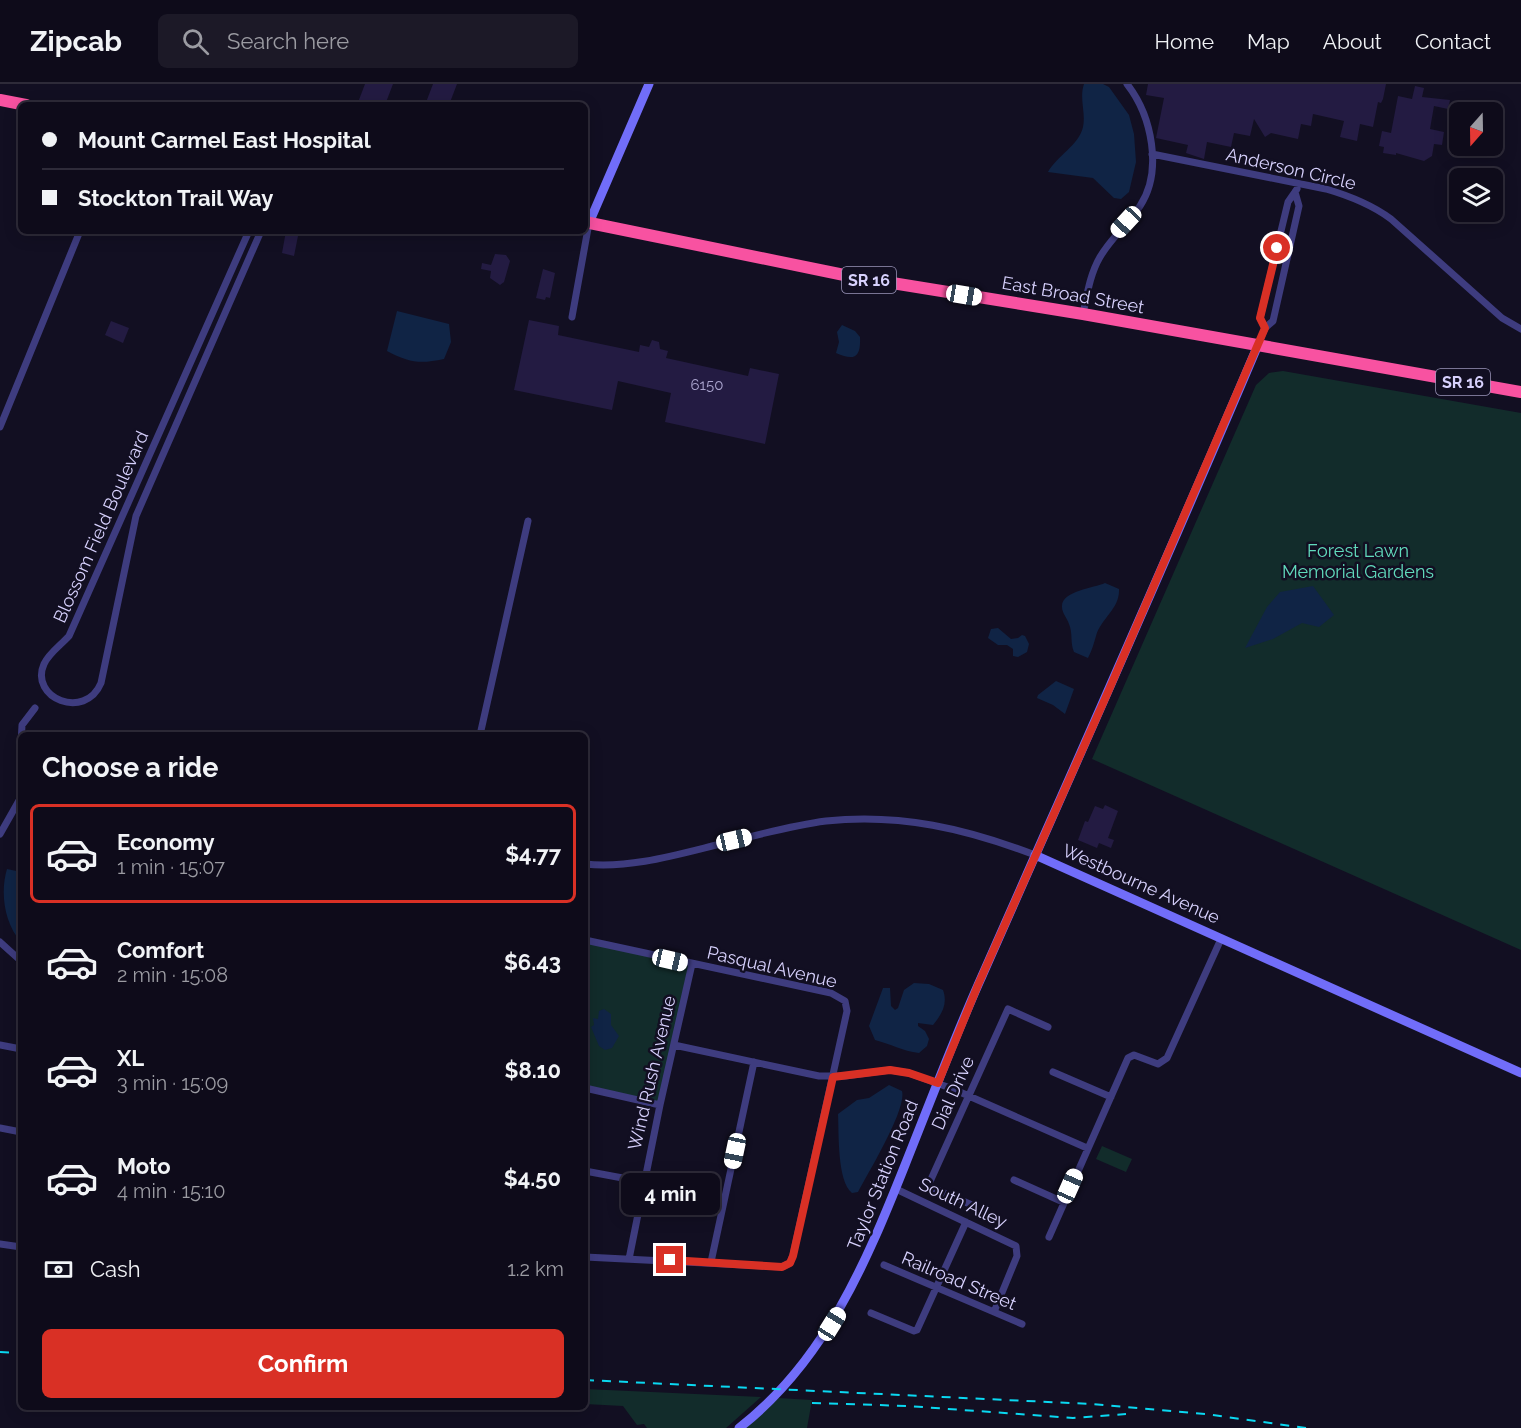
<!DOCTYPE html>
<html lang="en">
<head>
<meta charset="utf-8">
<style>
  :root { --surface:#0e0b1a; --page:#1c1927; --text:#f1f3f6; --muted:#9b9ba2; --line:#2e2b39; --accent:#d93025 }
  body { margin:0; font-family:Raleway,sans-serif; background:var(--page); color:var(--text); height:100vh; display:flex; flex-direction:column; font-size:22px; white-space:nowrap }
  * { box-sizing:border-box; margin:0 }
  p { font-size:20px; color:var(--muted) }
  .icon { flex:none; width:33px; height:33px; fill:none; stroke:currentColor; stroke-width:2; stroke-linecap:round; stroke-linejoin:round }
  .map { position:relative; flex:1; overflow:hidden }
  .drawer { position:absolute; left:18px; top:648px; width:570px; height:678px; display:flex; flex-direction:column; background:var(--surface); border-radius:9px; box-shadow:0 3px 15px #0003,0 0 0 2px var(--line) }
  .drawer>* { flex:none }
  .top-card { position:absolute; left:18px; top:18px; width:570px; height:132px; border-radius:9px; box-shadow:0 3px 15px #0003,0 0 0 2px var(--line); display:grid; align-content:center; height:132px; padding:0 24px; background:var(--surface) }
  .needle { width:39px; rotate:200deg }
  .buttons { position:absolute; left:1449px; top:18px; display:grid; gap:12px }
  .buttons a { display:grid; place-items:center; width:54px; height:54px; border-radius:9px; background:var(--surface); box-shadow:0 3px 15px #0003,0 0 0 2px var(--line); font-size:30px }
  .end { position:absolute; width:27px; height:27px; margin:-14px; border:8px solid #d93025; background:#fff; box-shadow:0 0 0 3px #fff }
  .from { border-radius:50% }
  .bubble { position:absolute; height:42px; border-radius:9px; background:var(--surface); box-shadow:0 3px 15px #0003,0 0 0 2px var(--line); font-size:20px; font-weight:700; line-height:42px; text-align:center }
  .car { position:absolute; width:18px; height:36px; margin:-18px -9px; border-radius:8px; box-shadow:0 0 4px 2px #0007; background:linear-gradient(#fff 24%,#345 0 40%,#fff 0 76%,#345 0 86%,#fff 0) }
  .top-card b { display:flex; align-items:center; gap:21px; height:57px; font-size:22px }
  .top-card b+b { border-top:2px solid var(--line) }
  .top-card i { width:15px; height:15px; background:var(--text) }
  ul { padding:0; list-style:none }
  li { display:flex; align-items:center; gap:18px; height:99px; margin:0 12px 9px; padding:0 12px; border:3px solid transparent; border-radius:9px }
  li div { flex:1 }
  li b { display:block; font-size:22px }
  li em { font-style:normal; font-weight:700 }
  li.active { border-color:var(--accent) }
  li>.icon { width:54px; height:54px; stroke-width:1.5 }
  h2 { padding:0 24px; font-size:27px; line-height:72px }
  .pay { display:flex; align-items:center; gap:15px; height:66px; padding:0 24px; font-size:22px }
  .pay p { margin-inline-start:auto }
  .primary-button { display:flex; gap:12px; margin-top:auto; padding:12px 24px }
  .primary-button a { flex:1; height:69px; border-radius:9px; background:var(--accent); color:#fff; font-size:24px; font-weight:700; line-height:69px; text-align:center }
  header { display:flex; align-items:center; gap:36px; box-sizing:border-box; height:84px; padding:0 30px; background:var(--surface); border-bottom:2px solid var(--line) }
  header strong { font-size:28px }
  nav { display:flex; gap:33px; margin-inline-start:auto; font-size:21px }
  .search { width:420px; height:54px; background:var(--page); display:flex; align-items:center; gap:15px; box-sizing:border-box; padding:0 21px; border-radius:9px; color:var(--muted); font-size:22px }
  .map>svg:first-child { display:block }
  .green { fill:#122c2b }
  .water { fill:#102445 }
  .building { fill:#231b42 }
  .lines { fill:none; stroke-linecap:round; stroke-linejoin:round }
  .street { stroke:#3e3c7f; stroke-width:7 }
  .secondary { stroke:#716df9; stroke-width:9 }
  .highway { stroke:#f852a1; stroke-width:12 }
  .rail { stroke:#0ad8f1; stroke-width:2; stroke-dasharray:9 8; stroke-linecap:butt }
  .route { stroke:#d93025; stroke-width:8 }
  .labels { text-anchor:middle; stroke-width:5; stroke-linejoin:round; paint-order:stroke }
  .number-label { font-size:15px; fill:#aaa4ce }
  .shield { fill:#120f22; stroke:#9c97bb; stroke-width:1.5 }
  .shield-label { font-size:16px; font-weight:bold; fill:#d7d1fd }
  .street-label { font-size:18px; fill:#d7d1fd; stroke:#120f22 }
  .park-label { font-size:18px; fill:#61dabc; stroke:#120f22 }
</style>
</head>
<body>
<header>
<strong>Zipcab</strong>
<div class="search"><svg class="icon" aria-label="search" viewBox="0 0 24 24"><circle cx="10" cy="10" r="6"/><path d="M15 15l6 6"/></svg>Search here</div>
<nav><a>Home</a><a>Map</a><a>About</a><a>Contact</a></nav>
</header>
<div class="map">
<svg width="1521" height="1344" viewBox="0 0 1521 1344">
  <rect width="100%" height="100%" fill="#120f22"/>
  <path class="green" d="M1283 287 1521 329V866L1092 675 1256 301 1269 289Z
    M585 855 692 880 660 1021 585 1004Z
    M1102 1062 1132 1075 1126 1088 1096 1075Z
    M585 1305 761 1313 726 1344H647L644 1340 637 1341 623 1322 585 1320Z
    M778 1314 812 1316 807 1344H745Z"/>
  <path class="water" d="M1084 0H1103L1109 3 1129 31 1134 50 1136 78 1129 108 1121 115 1114 114 1093 94 1048 88C1057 72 1079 61 1083 43 1086 29 1079 14 1084 0Z
    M397 227 449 240 451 258 444 275C420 280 410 279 387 267Z
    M842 241 855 247 860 253C861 274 854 277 836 269L839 258 837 248Z
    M1105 499 1119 505C1120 525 1101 534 1096 552 1094 559 1092 566 1088 574L1074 568C1070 559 1073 549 1069 540 1067 534 1062 529 1062 523 1061 507 1094 504 1105 499Z
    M1313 502 1334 531 1319 543 1302 539 1273 555 1245 564 1267 523 1280 508Z
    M998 544 1011 555 1018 554 1022 551 1025 552 1029 560 1027 568 1018 573 1013 572V565L1007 561H998L988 554 991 545Z
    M1056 597 1074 605 1065 630 1053 621 1037 614 1038 611Z
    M7 785 21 788V858C4 839 0 808 7 785Z
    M914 899 929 900 943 906C948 920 942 930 933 941L918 939V942L925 947 929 955 927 962 919 969C902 967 891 960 875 956L869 942 883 904H890L891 922 895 926 898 924 904 906Z
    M604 925 611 930V941L619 952 612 964 605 966 599 962 591 943 594 941 593 934 598 935 599 927Z
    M889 1001 902 1007C907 1025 868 1089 858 1108L852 1109C837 1097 839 1049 838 1030L857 1016 869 1014Z"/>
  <path class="building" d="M365 0H393L385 21H357Z
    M433 0H457L449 21H425Z
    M1148 0H1386L1383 15 1381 19 1378 18 1373 43 1360 40 1357 57 1340 53 1344 37 1313 30 1311 42 1301 40 1298 55 1271 49 1265 53 1254 35 1250 52 1234 49 1231 63 1207 58 1204 75 1186 69 1188 61 1156 54 1164 14 1146 11Z
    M1415 2 1424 4 1422 13 1450 16 1448 25 1434 22 1430 45 1444 48 1442 61 1434 60 1432 72 1424 77 1396 69V71L1383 69 1384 63 1379 62 1382 47 1391 49 1398 12 1412 15Z
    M286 147H299L294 172 282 169Z
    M495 170 506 171 510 177 504 198 500 201 490 194 491 187 481 185 482 179 491 181Z
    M543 185 555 189 550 214 546 213 545 216 536 214Z
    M529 236 559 242 558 251 639 268 640 261 649 263 652 256 659 258 660 265 668 267 666 274 748 292 750 284 779 290 765 360 665 338 671 309 618 297 612 326 514 306Z
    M111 237 129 244 123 259 105 251Z
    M1105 721 1118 727 1108 754 1114 756 1111 764 1099 759 1097 764 1078 756 1085 737 1088 738 1095 722 1103 725Z"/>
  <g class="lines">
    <path class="street" d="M1152 70 1326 105C1350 112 1371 120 1391 135L1502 234 1521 245
      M249 147 69 552C61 561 49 569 44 580 29 614 85 637 101 599L136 432 261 147
      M1083 230C1087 211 1090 190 1100 173 1111 154 1128 140 1140 122 1163 87 1152 32 1127 0
      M572 233 589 139
      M1265 244 1260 234 1288 118 1297 105
      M1258 261 1265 244 1273 237 1299 122 1295 108
      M0 343 80 147
      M480 651 528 437
      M21 661 22 641 35 624
      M0 750 21 713
      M585 780C635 785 685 768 733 757 764 749 795 741 826 737 900 729 967 745 1035 771
      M585 856 831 909 845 917 847 927 793 1171 790 1179 782 1183 585 1173
      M0 858 21 877
      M0 961 21 965
      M674 961 819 992H845L890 986 909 989 953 1005 1087 1064
      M1053 988 1111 1013
      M585 1004 660 1021
      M0 1044 21 1048
      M585 1087 644 1098
      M1014 1096 1063 1118
      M896 1105 1016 1162 1017 1172 994 1228
      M972 1121 928 1102 1008 925 1048 943
      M1049 1153 1128 974 1134 971 1158 980 1167 974 1221 855
      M0 1160 21 1163
      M629 1175 660 1021 692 880
      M711 1178 754 978
      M884 1181 1022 1240
      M871 1229 914 1247 917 1246 966 1138"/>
    <path class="secondary" d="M589 139 649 0
      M1035 771 1521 989
      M739 1344C825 1277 866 1179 905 1081 929 1021 952 960 978 901 1072 688 1167 476 1258 261"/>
    <path class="highway" d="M0 16 26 21
      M585 138 849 192 1083 230 1521 308"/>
    <path class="rail" d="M0 1268 21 1269
      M585 1296 1091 1320 1205 1330 1306 1344
      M812 1319 908 1322 1073 1334 1126 1330"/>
  </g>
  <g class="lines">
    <path class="route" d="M670 1176 782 1183 790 1179 793 1172 833 993 890 986 909 989 938 999 978 901 1108 608 1265 244 1260 234 1277 164"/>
  </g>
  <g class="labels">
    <g class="number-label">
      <text x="707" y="306">6150</text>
    </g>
    <g class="shield">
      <rect x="842" y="183" width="54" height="26" rx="4.5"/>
      <rect x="1436" y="285" width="54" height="26" rx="4.5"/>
    </g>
    <g class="shield-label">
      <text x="869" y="202">SR 16</text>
      <text x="1463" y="304">SR 16</text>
    </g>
    <g class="street-label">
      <text transform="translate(1291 85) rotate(13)" y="6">Anderson Circle</text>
      <text transform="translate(1073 211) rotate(10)" y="6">East Broad Street</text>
      <text transform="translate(101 443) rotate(-66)" y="6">Blossom Field Boulevard</text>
      <text transform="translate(1141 800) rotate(24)" y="6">Westbourne Avenue</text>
      <text transform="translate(772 883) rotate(13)" y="6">Pasqual Avenue</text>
      <text transform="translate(652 989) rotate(-77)" y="6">Wind Rush Avenue</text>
      <text transform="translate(953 1009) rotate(-66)" y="6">Dial Drive</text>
      <text transform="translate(883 1091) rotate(-68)" y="6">Taylor Station Road</text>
      <text transform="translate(963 1119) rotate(25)" y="6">South Alley</text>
      <text transform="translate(959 1197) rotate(23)" y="6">Railroad Street</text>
    </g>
    <g class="park-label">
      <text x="1358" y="473">Forest Lawn<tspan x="1358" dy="21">Memorial Gardens</tspan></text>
    </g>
  </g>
</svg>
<div class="buttons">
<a><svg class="needle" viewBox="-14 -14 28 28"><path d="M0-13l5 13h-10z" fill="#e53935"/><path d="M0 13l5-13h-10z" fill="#9b9ba2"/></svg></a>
<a><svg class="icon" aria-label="layers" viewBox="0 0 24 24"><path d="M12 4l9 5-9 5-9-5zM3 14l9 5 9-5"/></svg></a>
</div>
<i class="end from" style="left:1277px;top:164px"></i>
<i class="end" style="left:670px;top:1176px"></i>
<div class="bubble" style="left:621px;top:1089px;width:99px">4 min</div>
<i class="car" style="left:1126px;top:138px;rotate:223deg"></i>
<i class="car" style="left:964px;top:211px;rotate:99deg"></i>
<i class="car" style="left:734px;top:756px;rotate:77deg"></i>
<i class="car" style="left:670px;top:876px;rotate:103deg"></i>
<i class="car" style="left:735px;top:1067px;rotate:192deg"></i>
<i class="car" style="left:1070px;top:1102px;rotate:24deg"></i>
<i class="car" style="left:832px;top:1240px;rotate:32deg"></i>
<div class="top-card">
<b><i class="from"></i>Mount Carmel East Hospital</b>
<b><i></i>Stockton Trail Way</b>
</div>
<section class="drawer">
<h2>Choose a ride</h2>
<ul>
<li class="active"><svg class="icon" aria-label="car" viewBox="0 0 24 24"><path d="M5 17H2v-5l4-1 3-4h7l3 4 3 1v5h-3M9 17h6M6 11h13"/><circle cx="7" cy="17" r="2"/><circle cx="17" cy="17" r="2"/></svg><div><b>Economy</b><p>1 min · 15:07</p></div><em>$4.77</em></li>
<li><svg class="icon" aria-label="car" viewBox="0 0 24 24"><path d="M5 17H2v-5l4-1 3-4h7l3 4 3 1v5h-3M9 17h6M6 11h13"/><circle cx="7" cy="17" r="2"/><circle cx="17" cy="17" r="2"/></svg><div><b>Comfort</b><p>2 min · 15:08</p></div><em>$6.43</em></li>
<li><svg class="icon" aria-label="car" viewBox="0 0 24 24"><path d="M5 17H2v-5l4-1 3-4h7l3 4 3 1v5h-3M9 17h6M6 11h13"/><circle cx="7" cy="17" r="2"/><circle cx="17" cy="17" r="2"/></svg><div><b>XL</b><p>3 min · 15:09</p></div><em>$8.10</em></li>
<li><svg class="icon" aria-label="car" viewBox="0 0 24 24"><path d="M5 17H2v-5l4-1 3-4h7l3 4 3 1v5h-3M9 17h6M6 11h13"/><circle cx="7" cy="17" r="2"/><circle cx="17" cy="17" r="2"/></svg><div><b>Moto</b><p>4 min · 15:10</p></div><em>$4.50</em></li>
</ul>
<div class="pay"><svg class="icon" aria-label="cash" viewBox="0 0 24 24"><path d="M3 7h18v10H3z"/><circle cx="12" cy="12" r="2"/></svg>Cash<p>1.2 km</p></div>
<div class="primary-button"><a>Confirm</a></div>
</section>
</div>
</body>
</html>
